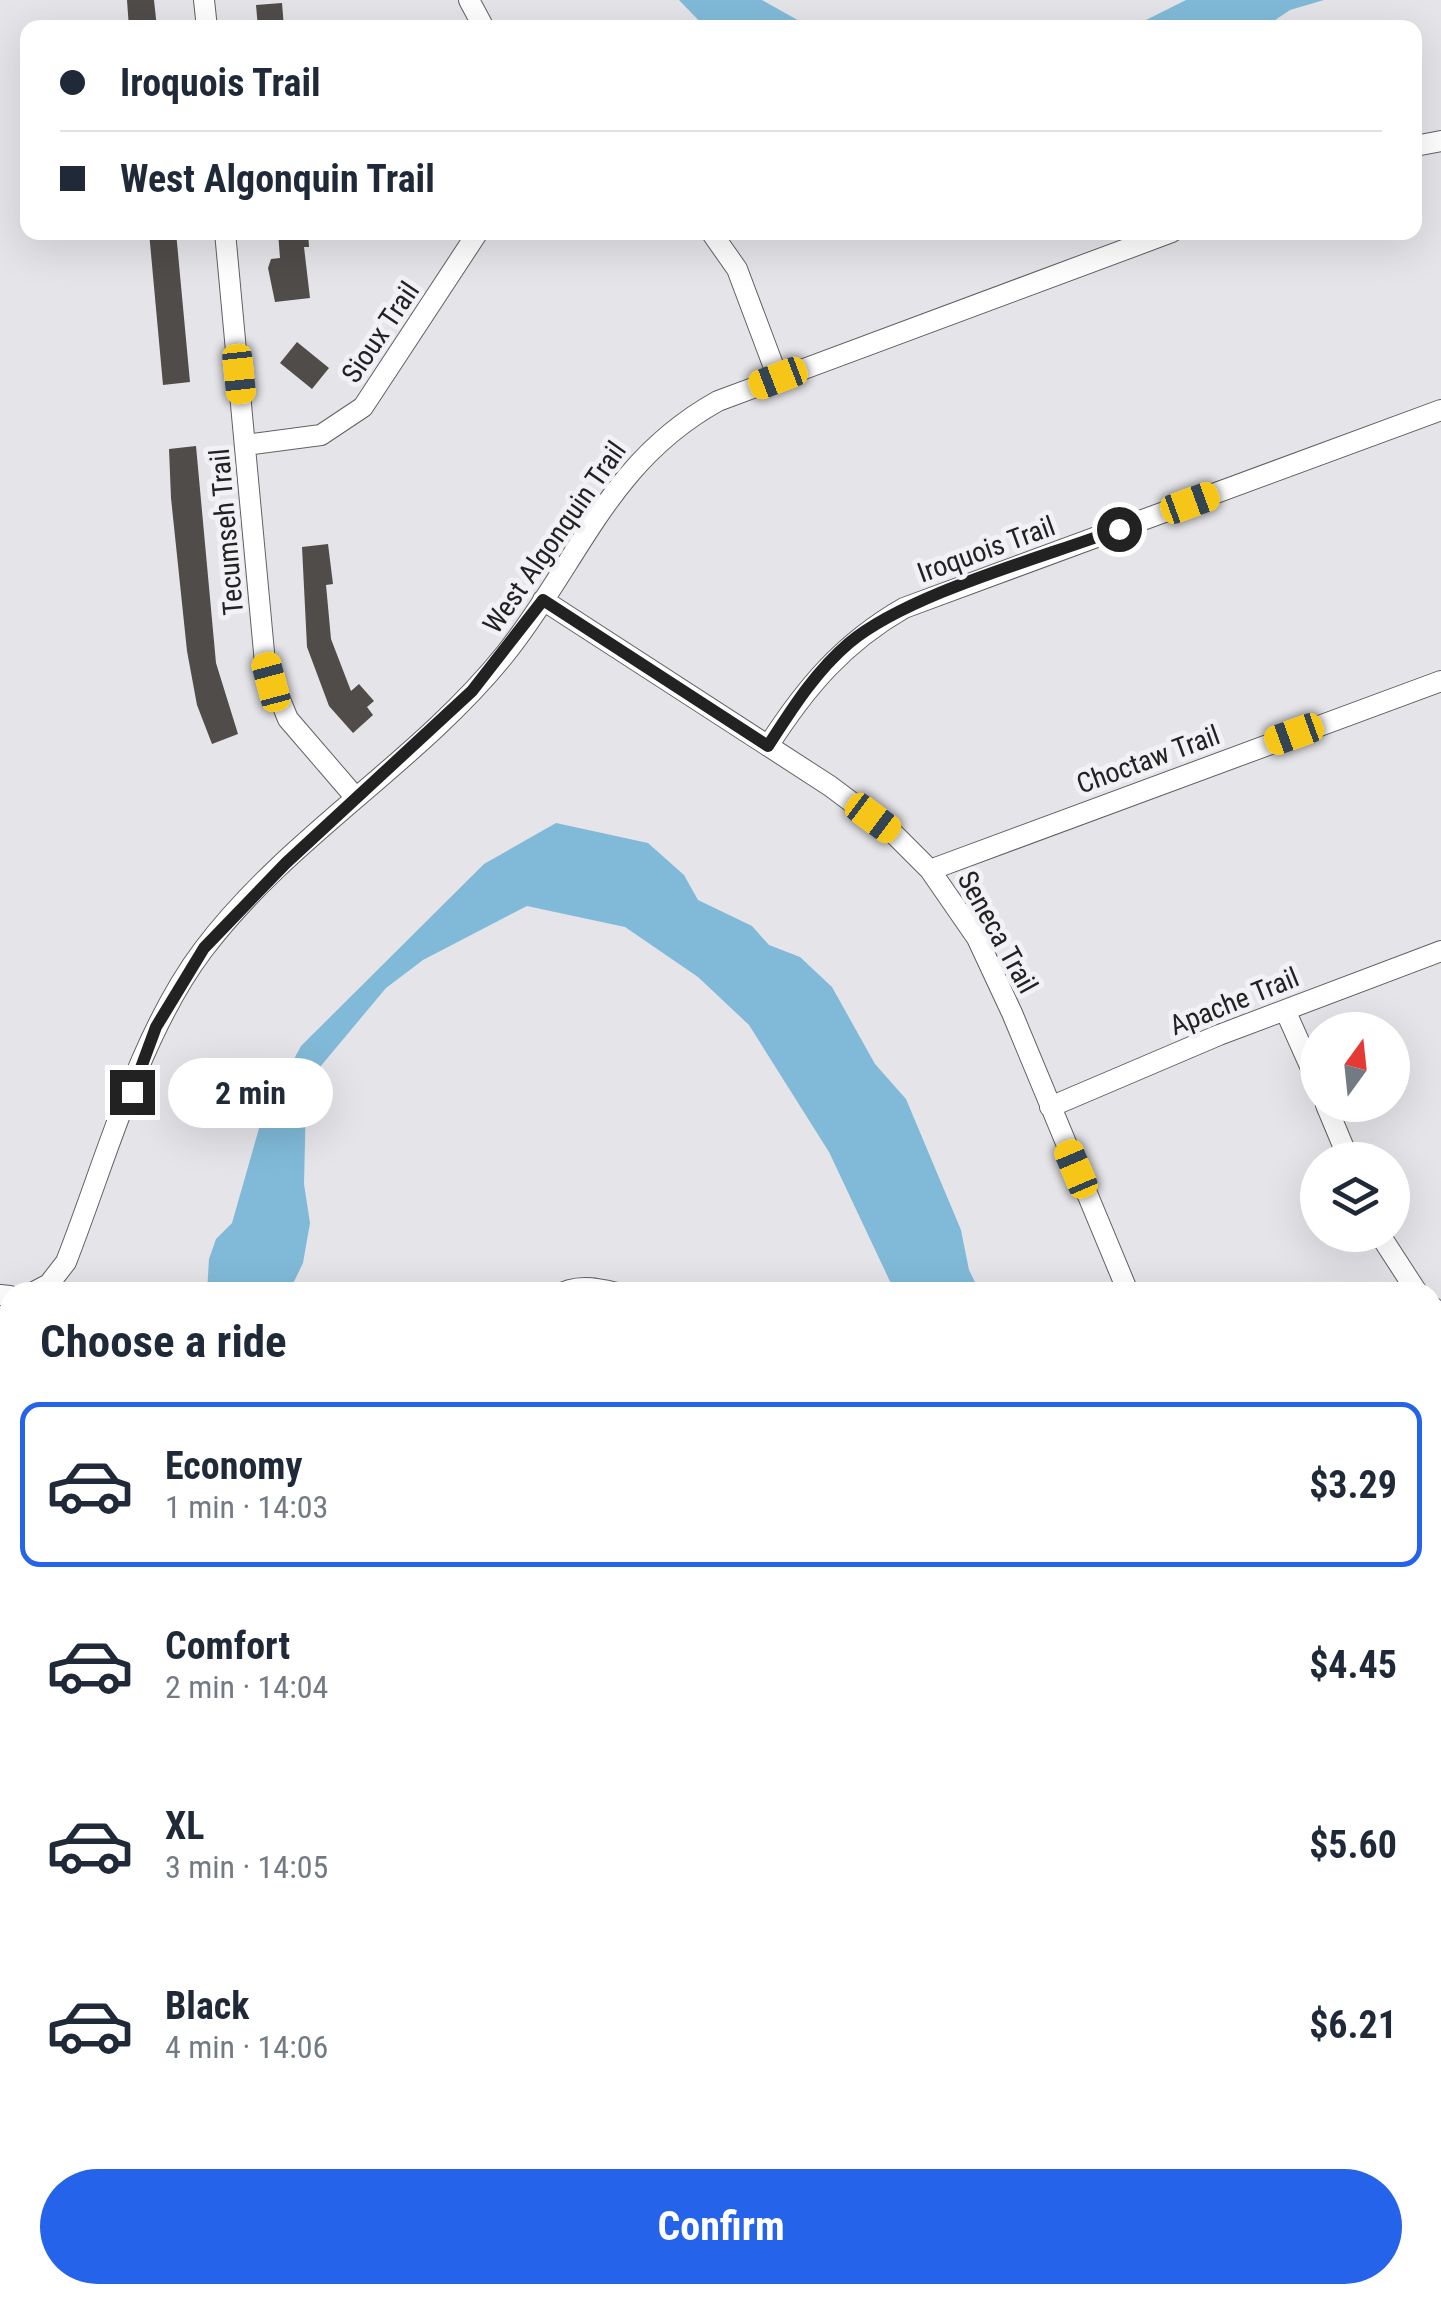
<!DOCTYPE html>
<html lang="en">
<head>
<meta charset="utf-8">
<style>
  :root { --surface:#fff; --page:#f2f2f3; --text:#1f2937; --muted:#747a83; --line:#e0e1e3; --accent:#2563eb }
  body { margin:0; font-family:"Roboto Condensed",sans-serif; background:var(--page); color:var(--text); height:100vh; display:flex; flex-direction:column; font-size:38px; white-space:nowrap }
  * { box-sizing:border-box; margin:0 }
  p { font-size:32px; color:var(--muted) }
  .icon { flex:none; width:55px; height:55px; fill:none; stroke:currentColor; stroke-width:2; stroke-linecap:round; stroke-linejoin:round }
  .map { position:relative; flex:1; overflow:hidden }
  .drawer { position:absolute; left:0px; top:1282px; width:1442px; height:1022px; display:flex; flex-direction:column; background:var(--surface); border-radius:30px 30px 0 0; box-shadow:0 10px 40px #0002 }
  .drawer>* { flex:none }
  .hud { position:absolute; left:20px; top:20px; width:1402px; height:220px; border-radius:20px; box-shadow:0 10px 40px #0002; display:grid; align-content:center; height:220px; padding:0 40px; background:var(--surface) }
  .needle { width:65px; rotate:15deg }
  .fabs { position:absolute; left:1300px; top:1012px; display:grid; gap:20px }
  .fabs a { display:grid; place-items:center; width:110px; height:110px; border-radius:50%; background:var(--surface); box-shadow:0 10px 40px #0002; font-size:50px }
  .end { position:absolute; width:45px; height:45px; margin:-22px; border:12px solid #222223; background:#fff; box-shadow:0 0 0 5px #fff }
  .from { border-radius:50% }
  .bubble { position:absolute; height:70px; border-radius:35px; background:var(--surface); box-shadow:0 10px 40px #0002; font-size:32px; font-weight:700; line-height:70px; text-align:center }
  .car { position:absolute; width:30px; height:60px; margin:-30px -15px; border-radius:12px; box-shadow:0 0 8px 2px #0007; background:linear-gradient(#f5c518 24%,#345 0 40%,#f5c518 0 76%,#345 0 86%,#f5c518 0) }
  .hud b { display:flex; align-items:center; gap:35px; height:95px; font-size:38px }
  .hud b+b { border-top:2px solid var(--line) }
  .hud i { width:25px; height:25px; background:var(--text) }
  ul { padding:0; list-style:none }
  li { display:flex; align-items:center; gap:30px; height:165px; margin:0 20px 15px; padding:0 20px; border:5px solid transparent; border-radius:20px }
  li div { flex:1 }
  li b { display:block; font-size:38px }
  li em { font-style:normal; font-weight:700 }
  li.current { border-color:var(--accent) }
  li>.icon { width:90px; height:90px; stroke-width:1.5 }
  h2 { padding:0 40px; font-size:45px; line-height:120px }
  .action { display:flex; gap:20px; margin-top:auto; padding:20px 40px }
  .action a { flex:1; height:115px; border-radius:60px; background:var(--accent); color:#fff; font-size:40px; font-weight:700; line-height:115px; text-align:center }
  .map>svg:first-child { display:block }
  .water { fill:#81bad8 }
  .building { fill:#4f4c4a }
  .lines { fill:none; stroke-linecap:round; stroke-linejoin:round }
  .lane-casing { stroke:#616164; stroke-width:12 }
  .street-casing { stroke:#616164; stroke-width:22 }
  .secondary-casing { stroke:#616164; stroke-width:32 }
  .lane { stroke:#fff; stroke-width:10 }
  .street { stroke:#fff; stroke-width:20 }
  .secondary { stroke:#fff; stroke-width:30 }
  .route { stroke:#222223; stroke-width:12 }
  .labels { text-anchor:middle; stroke-width:10; stroke-linejoin:round; paint-order:stroke }
  .street-label { font-size:28px; fill:#222223; stroke:#f2f1f5 }
</style>
</head>
<body>
<div class="map">
<svg width="1441" height="2303" viewBox="0 0 1441 2303">
  <rect width="100%" height="100%" fill="#e5e4e8"/>
  <path class="water" d="M679 0H762L810 27H705Z
    M1186 0H1324L1290 10 1265 27H1132Z
    M556 823 648 843 684 875 698 900 752 926 769 945 800 957 832 987 875 1064 906 1099 961 1230 969 1270 980 1292H895L829 1152 749 1025 698 977 625 927 527 906 423 960 386 988 320 1067 306 1097 304 1184 310 1223 303 1263 289 1292H207L209 1259 216 1239 232 1223 262 1118 301 1046 484 864Z"/>
  <path class="building" d="M127 0H154L157 28H129Z
    M282 3 284 28H258L256 5Z
    M149 232H176L190 382 163 385Z
    M278 232H308L309 247H304L310 298 275 302 268 268 271 259 280 258Z
    M297 342 329 368 312 389 280 363Z
    M196 446 216 663 238 734 212 744 197 705 187 651 171 498 169 449Z
    M328 544 333 584 326 585 331 639 351 691 359 684 374 701 367 707 373 715 353 733 329 706 307 647 302 547Z"/>
  <g class="lines">
    <defs>
      <path id="lane" d="M554 1292C577 1276 607 1285 632 1292
        M1432 2281 1441 2284
        M807 2295 812 2303
        M573 2303 585 2295
        M671 2303 683 2295
        M759 2303 771 2295"/>
      <path id="street" d="M204 0 207 28
        M469 0 484 28
        M1415 146 1441 141
        M225 232 265 663 288 719 356 798
        M711 232 737 269 778 378
        M246 445 321 435 363 407 478 232
        M543 600 830 786 894 834 930 870 977 938 1012 1013 1128 1292
        M768 746C806 687 843 643 904 608L1441 410
        M930 870 1441 681
        M1285 1010 1318 1084
        M1326 1105 1349 1160
        M1050 1107 1219 1035 1441 951
        M1380 1235 1417 1292
        M34 1292 49 1284 66 1262C105 1163 139 1035 203 950 288 837 418 763 506 653 580 560 608 462 718 401L1172 232
        M0 1295 10 1296
        M1432 1307 1441 1313
        M1432 1579 1441 1581
        M1432 2089 1441 2092
        M562 2295 567 2303"/>
      <path id="secondary" d="M0 1886 10 1884
        M0 1931 10 1930
        M1432 2131 1441 2134
        M1432 2177 1441 2181
        M1097 2303 1099 2295"/>
    </defs>
    <use href="#lane" class="lane-casing"/>
    <use href="#street" class="street-casing"/>
    <use href="#secondary" class="secondary-casing"/>
    <use href="#lane" class="lane"/>
    <use href="#street" class="street"/>
    <use href="#secondary" class="secondary"/>
  </g>
  <g class="lines">
    <path class="route" d="M132 1092 156 1027 204 948 286 863 472 691 543 600 768 746C792 709 815 672 849 643 909 593 1042 558 1119 529"/>
  </g>
  <g class="labels">
    <g class="street-label">
      <text transform="translate(380 332) rotate(-56)" y="10">Sioux Trail</text>
      <text transform="translate(226 532) rotate(-95)" y="10">Tecumseh Trail</text>
      <text transform="translate(554 537) rotate(-55)" y="10">West Algonquin Trail</text>
      <text transform="translate(986 549) rotate(-20)" y="10">Iroquois Trail</text>
      <text transform="translate(1148 759) rotate(-20)" y="10">Choctaw Trail</text>
      <text transform="translate(998 932) rotate(61)" y="10">Seneca Trail</text>
      <text transform="translate(1234 1001) rotate(-22)" y="10">Apache Trail</text>
    </g>
  </g>
</svg>
<div class="fabs">
<a><svg class="needle" viewBox="-14 -14 28 28"><path d="M0-13l5 13h-10z" fill="#e53935"/><path d="M0 13l5-13h-10z" fill="#747a83"/></svg></a>
<a><svg class="icon" aria-label="layers" viewBox="0 0 24 24"><path d="M12 4l9 5-9 5-9-5zM3 14l9 5 9-5"/></svg></a>
</div>
<i class="end from" style="left:1119px;top:529px"></i>
<i class="end" style="left:132px;top:1092px"></i>
<div class="bubble" style="left:168px;top:1058px;width:165px">2 min</div>
<i class="car" style="left:239px;top:374px;rotate:174deg"></i>
<i class="car" style="left:778px;top:378px;rotate:249deg"></i>
<i class="car" style="left:1190px;top:503px;rotate:70deg"></i>
<i class="car" style="left:271px;top:682px;rotate:345deg"></i>
<i class="car" style="left:1294px;top:734px;rotate:250deg"></i>
<i class="car" style="left:873px;top:818px;rotate:127deg"></i>
<i class="car" style="left:1076px;top:1169px;rotate:337deg"></i>
<div class="hud">
<b><i class="from"></i>Iroquois Trail</b>
<b><i></i>West Algonquin Trail</b>
</div>
<section class="drawer">
<h2>Choose a ride</h2>
<ul>
<li class="current"><svg class="icon" aria-label="car" viewBox="0 0 24 24"><path d="M5 17H2v-5l4-1 3-4h7l3 4 3 1v5h-3M9 17h6M6 11h13"/><circle cx="7" cy="17" r="2"/><circle cx="17" cy="17" r="2"/></svg><div><b>Economy</b><p>1 min · 14:03</p></div><em>$3.29</em></li>
<li><svg class="icon" aria-label="car" viewBox="0 0 24 24"><path d="M5 17H2v-5l4-1 3-4h7l3 4 3 1v5h-3M9 17h6M6 11h13"/><circle cx="7" cy="17" r="2"/><circle cx="17" cy="17" r="2"/></svg><div><b>Comfort</b><p>2 min · 14:04</p></div><em>$4.45</em></li>
<li><svg class="icon" aria-label="car" viewBox="0 0 24 24"><path d="M5 17H2v-5l4-1 3-4h7l3 4 3 1v5h-3M9 17h6M6 11h13"/><circle cx="7" cy="17" r="2"/><circle cx="17" cy="17" r="2"/></svg><div><b>XL</b><p>3 min · 14:05</p></div><em>$5.60</em></li>
<li><svg class="icon" aria-label="car" viewBox="0 0 24 24"><path d="M5 17H2v-5l4-1 3-4h7l3 4 3 1v5h-3M9 17h6M6 11h13"/><circle cx="7" cy="17" r="2"/><circle cx="17" cy="17" r="2"/></svg><div><b>Black</b><p>4 min · 14:06</p></div><em>$6.21</em></li>
</ul>
<div class="action"><a>Confirm</a></div>
</section>
</div>
</body>
</html>
